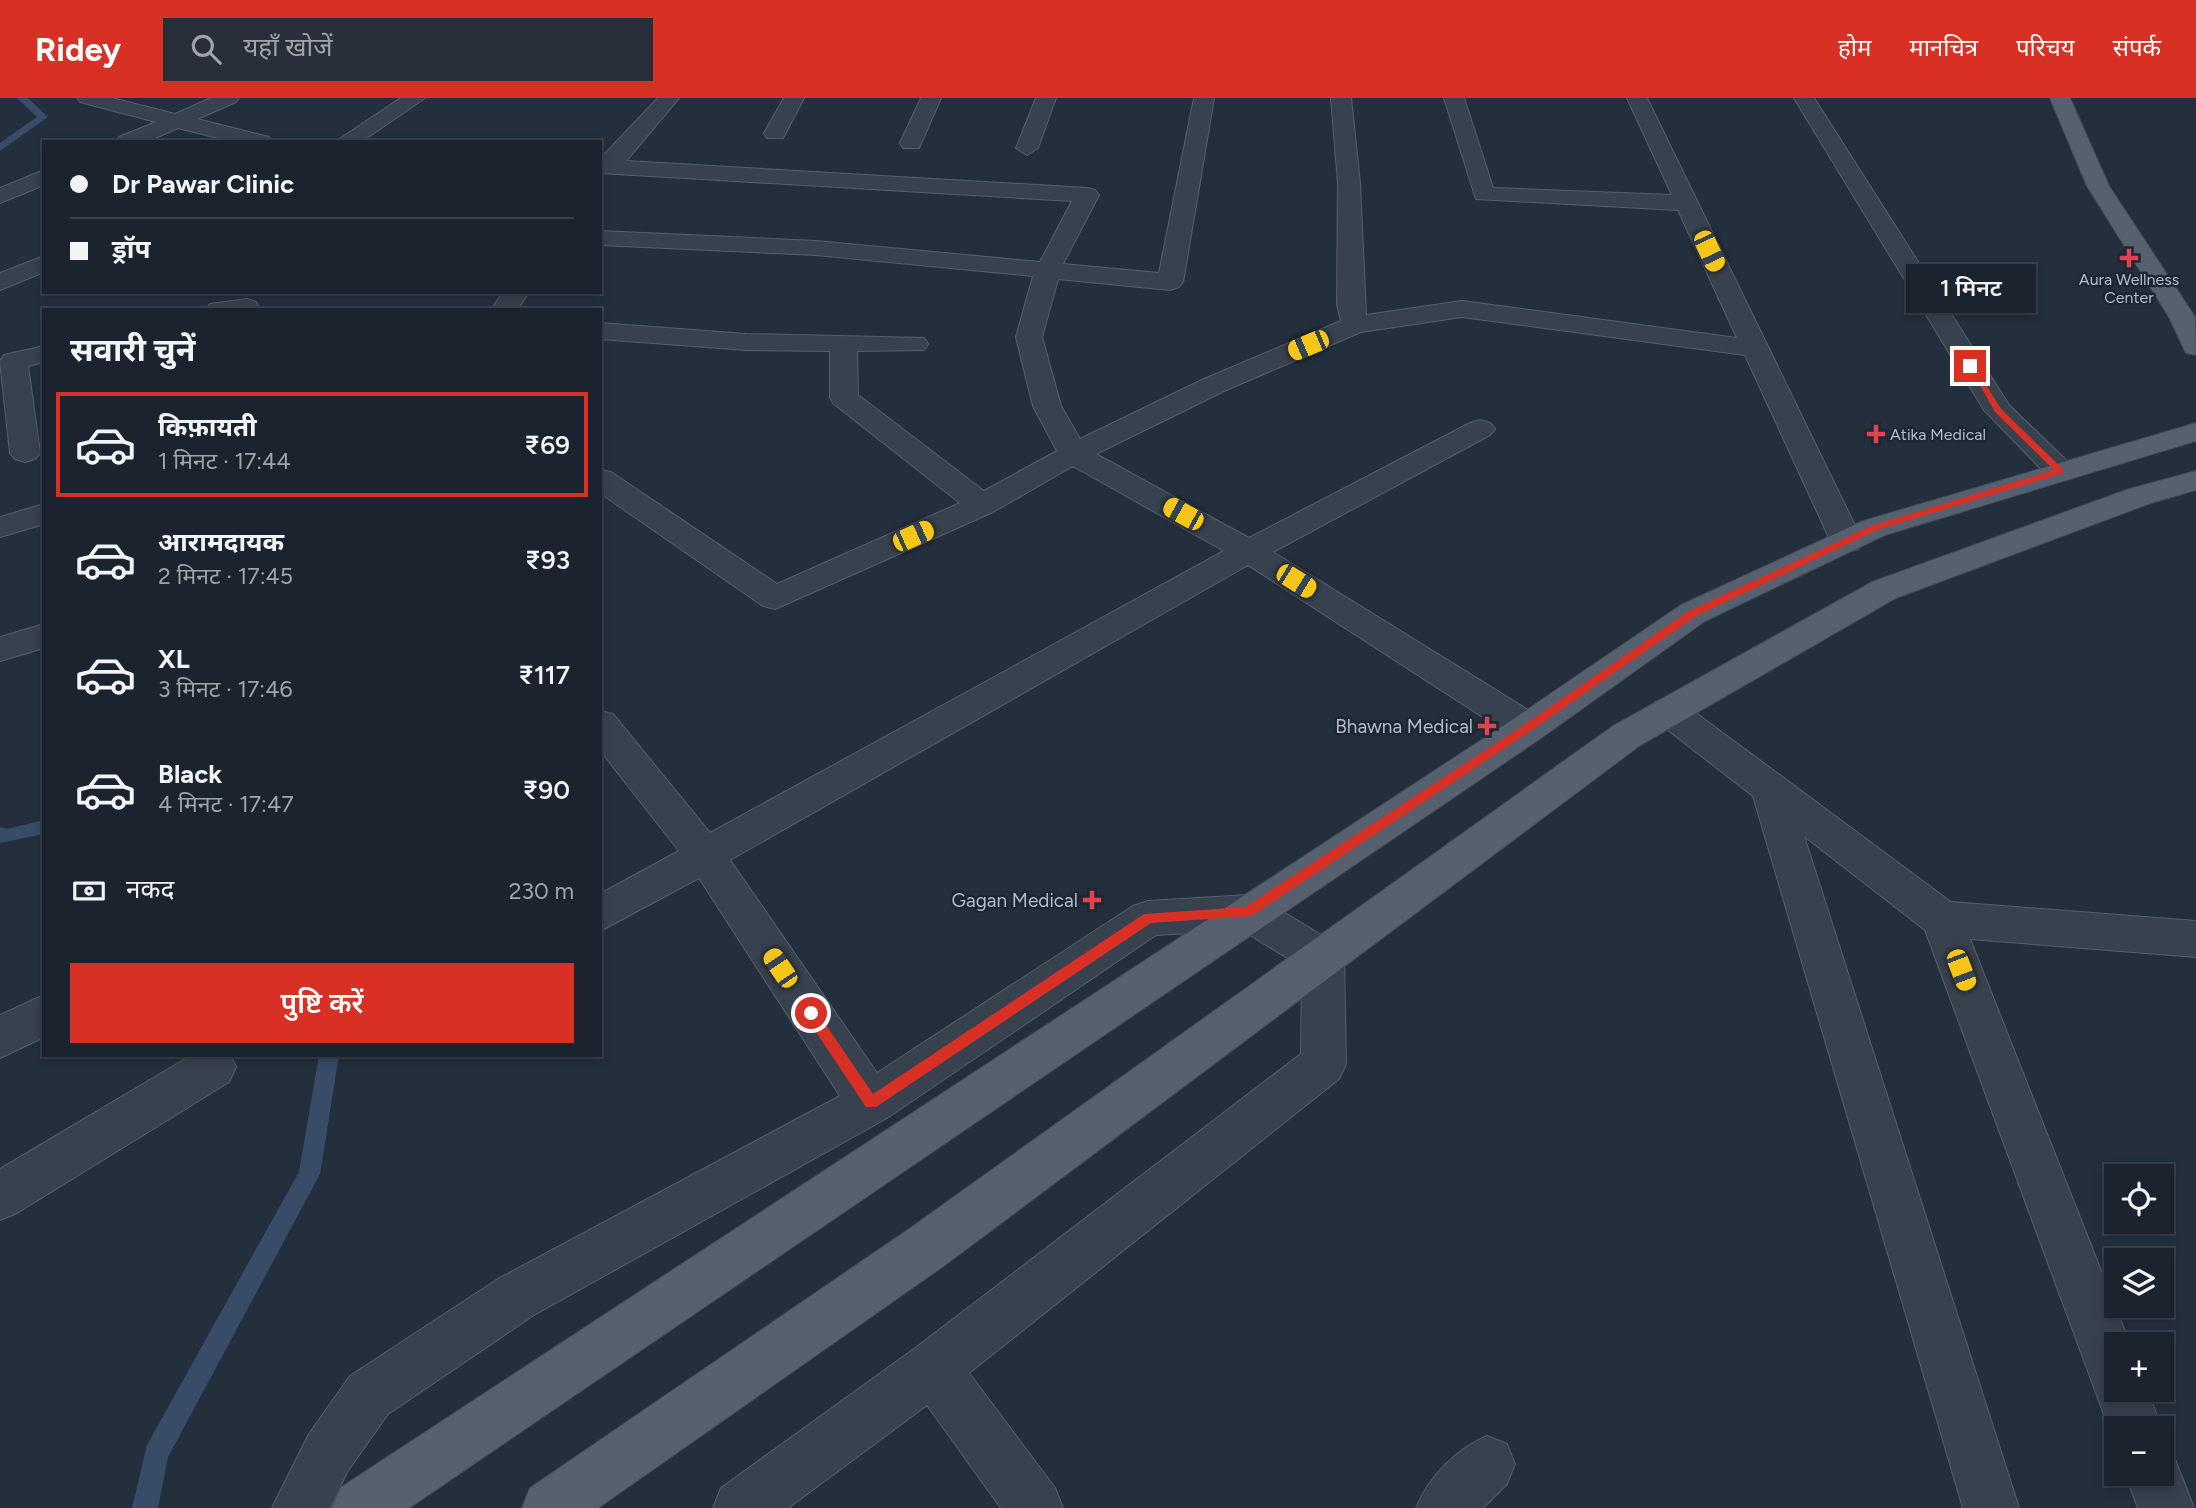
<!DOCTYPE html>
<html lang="hi">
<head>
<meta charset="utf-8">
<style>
  :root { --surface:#1b232e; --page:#282f3a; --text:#f1f3f6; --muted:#a0a4aa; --line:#39404a; --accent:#d93025 }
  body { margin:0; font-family:Figtree,"Noto Sans Devanagari",sans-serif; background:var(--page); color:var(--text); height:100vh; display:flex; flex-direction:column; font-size:26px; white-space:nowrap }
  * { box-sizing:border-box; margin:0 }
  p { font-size:23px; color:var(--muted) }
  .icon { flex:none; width:38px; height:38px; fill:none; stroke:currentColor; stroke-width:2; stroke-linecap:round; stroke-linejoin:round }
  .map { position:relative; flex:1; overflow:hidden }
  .sheet { position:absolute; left:42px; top:210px; width:560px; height:749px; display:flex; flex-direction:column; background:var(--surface); border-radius:0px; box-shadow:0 4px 10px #0003,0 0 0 2px var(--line) }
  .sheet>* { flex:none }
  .hud { position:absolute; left:42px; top:42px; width:560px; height:154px; border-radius:0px; box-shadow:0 4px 10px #0003,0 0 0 2px var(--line); display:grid; align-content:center; height:154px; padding:0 28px; background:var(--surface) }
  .controls { position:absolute; left:2104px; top:1066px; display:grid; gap:14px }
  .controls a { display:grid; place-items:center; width:70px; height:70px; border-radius:0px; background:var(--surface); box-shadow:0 4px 10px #0003,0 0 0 2px var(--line); font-size:35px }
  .end { position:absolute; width:32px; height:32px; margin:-16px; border:9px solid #d93025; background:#fff; box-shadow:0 0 0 4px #fff }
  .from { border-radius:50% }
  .bubble { position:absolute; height:49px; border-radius:0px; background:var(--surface); box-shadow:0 4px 10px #0003,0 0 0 2px var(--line); font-size:23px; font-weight:600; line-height:49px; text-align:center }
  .car { position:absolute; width:21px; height:42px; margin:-21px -10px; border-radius:9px; box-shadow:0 0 5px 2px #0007; background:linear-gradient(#f5c518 24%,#345 0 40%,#f5c518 0 76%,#345 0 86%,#f5c518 0) }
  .hud b { display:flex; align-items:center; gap:24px; height:66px; font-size:26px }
  .hud b+b { border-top:2px solid var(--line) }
  .hud i { width:18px; height:18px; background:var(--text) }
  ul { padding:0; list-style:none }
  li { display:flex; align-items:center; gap:21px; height:105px; margin:0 14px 10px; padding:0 14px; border:4px solid transparent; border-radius:0px }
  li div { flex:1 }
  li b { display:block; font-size:26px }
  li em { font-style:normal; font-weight:600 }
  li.current { border-color:var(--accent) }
  li>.icon { width:63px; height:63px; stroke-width:1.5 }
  h2 { padding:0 28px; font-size:32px; line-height:84px }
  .pay { display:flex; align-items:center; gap:18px; height:77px; padding:0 28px; font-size:26px }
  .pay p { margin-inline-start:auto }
  .action { display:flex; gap:14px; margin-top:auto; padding:14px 28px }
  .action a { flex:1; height:80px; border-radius:0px; background:var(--accent); color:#fff; font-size:28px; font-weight:600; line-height:80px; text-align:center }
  header { display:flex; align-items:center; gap:42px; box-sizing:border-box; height:98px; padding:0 35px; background:var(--accent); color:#fff }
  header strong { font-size:33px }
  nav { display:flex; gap:38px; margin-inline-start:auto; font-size:24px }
  .search { width:490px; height:63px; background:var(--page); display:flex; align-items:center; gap:18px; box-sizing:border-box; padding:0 24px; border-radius:0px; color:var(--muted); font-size:26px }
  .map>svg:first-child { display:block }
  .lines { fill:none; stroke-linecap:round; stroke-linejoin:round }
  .stream { fill:#394c67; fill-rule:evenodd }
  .minor-casing { stroke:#565f6c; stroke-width:2 }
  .major-casing { stroke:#414a57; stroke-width:2 }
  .minor { fill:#38414e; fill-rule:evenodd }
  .major { fill:#56606e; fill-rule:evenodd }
  .route { fill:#d93025 }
  .health-dot { fill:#e0444e; stroke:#1d2633; stroke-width:2.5 }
  .labels { text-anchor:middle; stroke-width:5; stroke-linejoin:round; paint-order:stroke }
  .far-poi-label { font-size:16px; fill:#b4bcc9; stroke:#1d2633 }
  .poi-label { font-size:19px; fill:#b4bcc9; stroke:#1d2633; text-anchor:end }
</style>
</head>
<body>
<header>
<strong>Ridey</strong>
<div class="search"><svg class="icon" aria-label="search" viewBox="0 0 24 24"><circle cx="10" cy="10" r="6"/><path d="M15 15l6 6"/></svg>यहाँ खोजें</div>
<nav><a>होम</a><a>मानचित्र</a><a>परिचय</a><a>संपर्क</a></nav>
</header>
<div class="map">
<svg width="2196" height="1410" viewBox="0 0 2196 1410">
  <rect width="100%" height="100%" fill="#242f3e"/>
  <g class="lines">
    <path class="stream" d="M17 0H28L48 19 0 53V45L37 19Z
      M44 722V736L0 745V729L7 731Z
      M319 957H339L320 1076 168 1359 158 1410H132L147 1347 299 1074Z"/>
    <defs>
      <path id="minor" d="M77 0H112L175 16 211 0H239L236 4 197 21 269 39 272 44H234L178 30 146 44H116L119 39 156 24 80 4Z
        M401 0H425L361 44H335Z
        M658 0H679L626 63 1087 90 1095 92 1099 97 1063 166 1159 175 1194 0H1214L1183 184 1179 189 1170 192 1058 181 1042 239 1061 308 1080 341 1204 281 1341 223 1337 206 1338 85 1331 0H1351L1360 85 1366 217 1462 203 1737 240 1678 112 1476 101 1444 0H1464L1493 90 1672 97 1627 0H1647L1863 444 1858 451 1847 454 1836 451 1831 444 1745 257 1462 219 1361 234 1224 293 1096 356 1249 440 1470 325 1480 322 1490 325 1495 331 1490 337 1273 454 1541 620 1546 630 1541 640 1528 644 1515 640 1248 467 730 762 877 975 1133 808 1148 803 1248 797 1263 802 1338 847 1344 860 1346 966 1339 981 969 1275 1055 1390 1063 1410H1001L927 1307 788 1410H713L721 1390 914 1251 1301 956 1302 869 1242 832 1156 837 887 1020 534 1217 388 1316 347 1374 330 1410H272L309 1336 350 1278 498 1181 840 998 699 780 600 833V796L679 753 600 652V613L613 616 710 735 1224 453 1073 368 993 414 775 511 763 508 600 395V372L611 374 777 486 960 405 834 306 830 300V253L746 252 600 241V225L746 236 924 240 928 246 924 252 857 253 858 297 984 393 1057 353 1033 308 1016 239 1033 178 816 157 600 147V133L816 143 1040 164 1072 103 600 75V61Z
        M784 0H804L783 40H767L764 35Z
        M921 0H941L919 50H903L900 45Z
        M1036 0H1056L1038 50 1027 57 1016 50Z
        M1794 0H1814L2009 307 2071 367 2075 373 2071 379 2060 382 2049 379 1984 312Z
        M44 72V87L0 105V90Z
        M44 158V174L0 192V175Z
        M503 194H529L517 212H491Z
        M247 201 256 204 260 212H206L210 206Z
        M44 248V264L28 268 40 355 35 361 25 364 15 361 10 355 0 263 4 257Z
        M44 406V426L0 439V419Z
        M44 526V550L0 563V539Z
        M1668 600 1681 604 1951 804 2196 823V859L1970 841 2130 1246H2116V1292H2147L2162 1330 2161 1332 2116 1330V1349L1925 832 1804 738 2019 1410H1963L1753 698 1655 622 1650 613 1655 604Z
        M44 897V939L0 960V917Z
        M192 957H230L236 969 229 984 17 1115 0 1122V1071Z
        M1487 1338 1507 1346 1515 1366 1507 1386 1483 1410H1416C1429 1379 1456 1351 1487 1338Z
        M2161 1352 2173 1356 2194 1410H2138L2125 1376H2161Z"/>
      <path id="major" d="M2050 0H2070L2109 88 2195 219 2196 257 2186 255 2169 219 2087 88Z
        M2196 325V343L1885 437 1705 523 1541 640 409 1410H332L340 1390 1515 620 1681 507 1863 423Z
        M2196 373V392L2151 405 1896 500 1639 648 945 1167 598 1410H522L530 1390 909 1131 1613 628 1872 484 2129 391Z"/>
    </defs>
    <use href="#minor" class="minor-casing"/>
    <use href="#major" class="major-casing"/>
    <use href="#minor" class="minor"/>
    <use href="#major" class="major"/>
  </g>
  <path class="route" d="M1968 266H1973L2001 311 2063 371V375L1877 432 1696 518 1532 632 1252 818 1151 825 876 1009H866L806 919V911H815L873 996 1144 816 1245 809 1524 627 1689 513 1871 428 2054 372 1995 314Z"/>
  <g class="health-dot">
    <path d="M2125.5 149.5h7v7h7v7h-7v7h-7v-7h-7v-7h7z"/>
    <path d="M1872.5 325.5h7v7h7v7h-7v7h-7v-7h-7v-7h7z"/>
    <path d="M1483.5 617.5h7v7h7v7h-7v7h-7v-7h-7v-7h7z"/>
    <path d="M1088.5 791.5h7v7h7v7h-7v7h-7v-7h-7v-7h7z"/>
  </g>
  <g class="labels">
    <g class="far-poi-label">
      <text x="2129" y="187">Aura Wellness<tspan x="2129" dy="18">Center</tspan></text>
      <text x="1890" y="342" text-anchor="start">Atika Medical</text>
    </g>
    <g class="poi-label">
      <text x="1473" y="635">Bhawna Medical</text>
      <text x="1078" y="809">Gagan Medical</text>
    </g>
  </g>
</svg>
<div class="controls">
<a><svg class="icon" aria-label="locate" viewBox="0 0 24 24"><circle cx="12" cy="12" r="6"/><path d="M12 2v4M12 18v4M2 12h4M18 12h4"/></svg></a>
<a><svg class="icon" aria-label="layers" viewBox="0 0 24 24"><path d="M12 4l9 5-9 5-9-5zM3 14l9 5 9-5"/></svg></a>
<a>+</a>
<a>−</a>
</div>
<i class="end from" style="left:811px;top:915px"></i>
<i class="end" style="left:1970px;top:268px"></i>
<div class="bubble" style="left:1906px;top:166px;width:130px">1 मिनट</div>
<i class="car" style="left:1709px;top:153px;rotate:155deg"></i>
<i class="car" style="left:1308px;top:247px;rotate:247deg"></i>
<i class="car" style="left:1183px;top:416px;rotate:299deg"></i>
<i class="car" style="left:913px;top:438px;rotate:66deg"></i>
<i class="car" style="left:1296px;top:483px;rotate:122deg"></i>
<i class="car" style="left:780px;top:870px;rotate:326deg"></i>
<i class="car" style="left:1961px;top:872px;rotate:159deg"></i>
<div class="hud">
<b><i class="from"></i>Dr Pawar Clinic</b>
<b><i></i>ड्रॉप</b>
</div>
<section class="sheet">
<h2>सवारी चुनें</h2>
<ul>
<li class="current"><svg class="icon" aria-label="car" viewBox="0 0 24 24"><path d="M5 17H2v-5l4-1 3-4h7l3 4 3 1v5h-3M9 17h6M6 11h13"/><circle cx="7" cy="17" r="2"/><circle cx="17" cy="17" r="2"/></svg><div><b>किफ़ायती</b><p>1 मिनट · 17:44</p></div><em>₹69</em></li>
<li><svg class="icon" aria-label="car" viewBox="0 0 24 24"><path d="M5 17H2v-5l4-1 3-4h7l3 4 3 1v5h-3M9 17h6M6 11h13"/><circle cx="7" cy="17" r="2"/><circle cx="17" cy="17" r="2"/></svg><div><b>आरामदायक</b><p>2 मिनट · 17:45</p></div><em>₹93</em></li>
<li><svg class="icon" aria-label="car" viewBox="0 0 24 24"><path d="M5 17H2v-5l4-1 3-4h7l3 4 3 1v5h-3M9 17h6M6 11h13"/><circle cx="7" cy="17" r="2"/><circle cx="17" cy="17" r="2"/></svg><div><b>XL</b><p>3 मिनट · 17:46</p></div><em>₹117</em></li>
<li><svg class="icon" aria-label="car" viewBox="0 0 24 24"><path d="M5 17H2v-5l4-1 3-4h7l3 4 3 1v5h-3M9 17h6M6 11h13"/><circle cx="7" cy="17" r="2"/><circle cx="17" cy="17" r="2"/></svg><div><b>Black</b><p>4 मिनट · 17:47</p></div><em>₹90</em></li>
</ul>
<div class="pay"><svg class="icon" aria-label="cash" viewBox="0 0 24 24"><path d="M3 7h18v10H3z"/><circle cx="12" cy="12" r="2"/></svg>नकद<p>230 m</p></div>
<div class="action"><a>पुष्टि करें</a></div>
</section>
</div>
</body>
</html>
